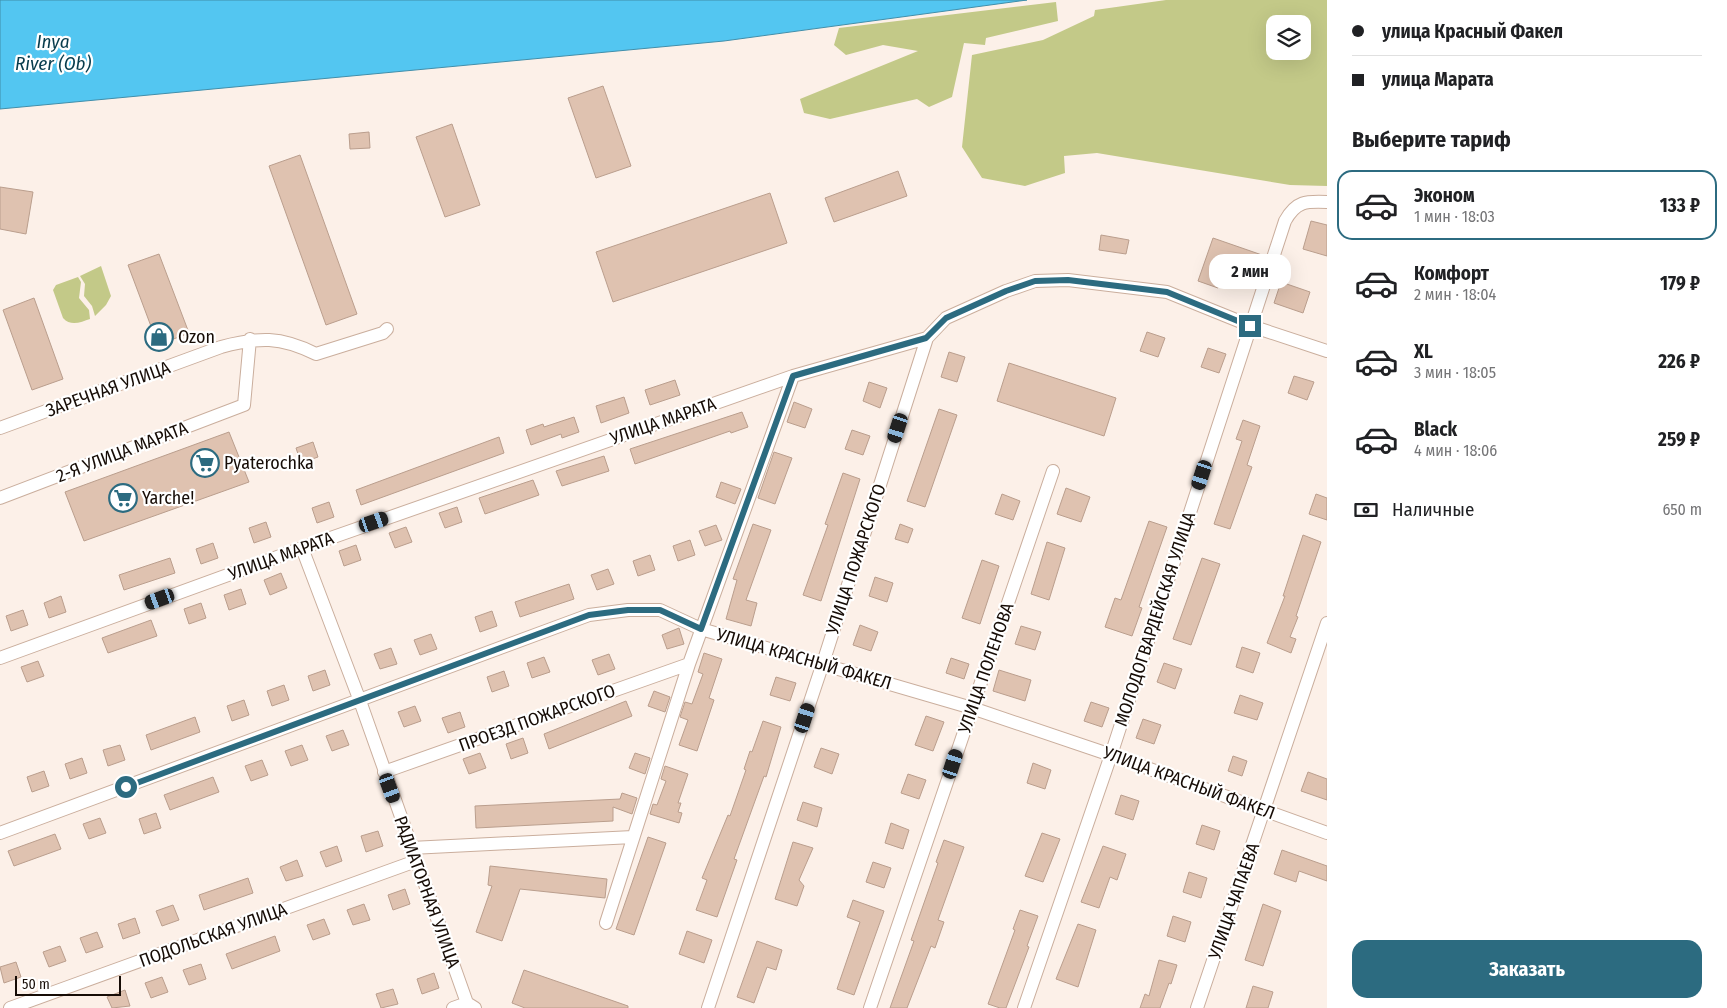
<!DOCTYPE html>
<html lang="ru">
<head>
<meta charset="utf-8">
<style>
  :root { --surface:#fff; --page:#f2f2f2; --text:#202124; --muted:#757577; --line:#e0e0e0; --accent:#2c6b80 }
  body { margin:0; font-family:"Fira Sans Condensed",sans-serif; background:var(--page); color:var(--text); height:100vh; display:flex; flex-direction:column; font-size:19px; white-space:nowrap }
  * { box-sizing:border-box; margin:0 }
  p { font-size:16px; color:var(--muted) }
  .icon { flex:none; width:28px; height:28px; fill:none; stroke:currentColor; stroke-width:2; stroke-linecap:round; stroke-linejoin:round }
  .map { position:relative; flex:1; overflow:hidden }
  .panel { display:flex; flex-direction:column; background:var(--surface); width:400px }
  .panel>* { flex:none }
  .banner { display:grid; align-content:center; height:110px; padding:0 25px; background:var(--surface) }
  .tools { position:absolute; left:1266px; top:15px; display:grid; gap:10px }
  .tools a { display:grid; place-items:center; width:45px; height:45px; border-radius:10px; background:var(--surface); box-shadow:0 5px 20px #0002; font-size:25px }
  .scale { position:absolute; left:15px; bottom:12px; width:106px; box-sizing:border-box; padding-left:5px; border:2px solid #160c06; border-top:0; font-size:14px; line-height:18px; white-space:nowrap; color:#160c06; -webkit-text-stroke:4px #fff; paint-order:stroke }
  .end { position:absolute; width:22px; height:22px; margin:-11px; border:6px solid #2c6b80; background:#fff; box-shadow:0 0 0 2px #fff }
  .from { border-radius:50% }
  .bubble { position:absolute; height:35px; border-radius:15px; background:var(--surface); box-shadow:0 5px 20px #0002; font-size:16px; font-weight:700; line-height:35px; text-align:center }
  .car { position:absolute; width:15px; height:30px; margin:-15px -8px; border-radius:6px; box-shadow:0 0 4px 1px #0007; background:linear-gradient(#222 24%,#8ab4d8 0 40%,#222 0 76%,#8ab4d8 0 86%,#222 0) }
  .banner b { display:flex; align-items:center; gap:18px; height:48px; font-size:19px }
  .banner b+b { border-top:1px solid var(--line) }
  .banner i { width:12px; height:12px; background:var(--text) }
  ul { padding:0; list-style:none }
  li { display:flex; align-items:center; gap:15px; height:70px; margin:0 10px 8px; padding:0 15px; border:2px solid transparent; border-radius:15px }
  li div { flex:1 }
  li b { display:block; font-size:19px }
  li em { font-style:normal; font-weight:700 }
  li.current { border-color:var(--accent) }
  li>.icon { width:45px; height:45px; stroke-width:1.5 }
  h2 { padding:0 25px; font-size:22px; line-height:60px }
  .pay { display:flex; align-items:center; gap:12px; height:55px; padding:0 25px; font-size:19px }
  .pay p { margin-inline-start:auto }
  .button { display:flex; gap:10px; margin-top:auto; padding:10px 25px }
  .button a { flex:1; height:58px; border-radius:15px; background:var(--accent); color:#fff; font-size:20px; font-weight:700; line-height:58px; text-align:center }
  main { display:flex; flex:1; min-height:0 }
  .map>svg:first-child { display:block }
  .green { fill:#c3c988; fill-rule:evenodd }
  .water { fill:#53c6f1; stroke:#418eaa }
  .building { fill:#dfc2b0; stroke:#ba9e8d }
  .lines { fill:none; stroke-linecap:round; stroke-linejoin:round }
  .street-casing { stroke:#caae9d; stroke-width:14 }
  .street { stroke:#fff; stroke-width:12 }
  .route { stroke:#2c6b80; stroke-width:6 }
  .labels { text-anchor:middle; stroke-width:4.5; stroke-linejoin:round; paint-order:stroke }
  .poi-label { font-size:18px; fill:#160c06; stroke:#fff; text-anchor:start }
  .street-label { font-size:18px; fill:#160c06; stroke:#fff }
  .water-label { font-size:19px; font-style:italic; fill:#073c4d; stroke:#fff }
</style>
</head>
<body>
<main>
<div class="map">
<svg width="1327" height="1008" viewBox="0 0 1327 1008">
  <rect width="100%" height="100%" fill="#fcf0e8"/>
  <path class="green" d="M1166 0H1327V186L1290 185 1097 153 1064 156 1065 173 1025 186 982 178 962 147 972 55 1043 40 1094 16 1095 10ZM1275 24H1302V51H1275Z
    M1056 2 1058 21 986 38 985 45 964 43 952 97 929 107 917 99 830 119 804 113 800 99 918 51 883 45 846 55 834 45 839 28Z
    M101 266 111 296 106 305 95 316 92 306 84 296 85 284 80 276Z
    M78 277 81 282 79 298 89 310 90 319C81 322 71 327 63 318L53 290 56 285Z"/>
  <path class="water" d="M0 0H1027L724 41 0 109Z"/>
  <path class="building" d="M603 86 631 166 596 178 568 98Z
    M452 124 480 205 445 217 416 137Z
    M369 132 370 148 350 149 349 134Z
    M300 155 357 314 326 325 269 166Z
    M898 171 907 196 834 222 825 198Z
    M0 187 33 192 26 234 0 229Z
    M770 193 787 243 613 302 596 252Z
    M1311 221 1327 225V256L1303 249Z
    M1101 235 1129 240 1126 254 1099 250Z
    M1213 238 1262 255 1251 288 1221 278 1218 288 1198 281Z
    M159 254 189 333 158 345 128 265Z
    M1281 282 1310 292 1303 313 1274 303Z
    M34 298 63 379 32 390 3 310Z
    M1147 332 1165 338 1158 357 1140 351Z
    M1208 348 1226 354 1219 373 1201 367Z
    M949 352 965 357 957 382 941 377Z
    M1009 363 1116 398 1104 436 997 401Z
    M1294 376 1314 382 1307 400 1288 393Z
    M675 380 680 395 650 405 645 390Z
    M869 382 887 388 880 408 863 401Z
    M624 397 629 413 601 423 596 406Z
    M794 402 812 409 805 428 787 422Z
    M939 409 957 415 925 507 907 501Z
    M742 412 748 427 731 433 730 431 635 464 630 449Z
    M574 417 579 432 562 438 561 434 531 445 526 430 543 424 544 427Z
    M1243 420 1260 426 1247 465 1252 467 1230 529 1214 524 1242 441 1236 439Z
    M852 430 870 436 863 455 845 449Z
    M229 432 249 482 84 541 65 492Z
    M499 437 504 453 361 505 356 490Z
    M313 442 318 457 301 463 296 448Z
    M774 452 792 458 775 504 758 498Z
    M604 456 609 471 562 486 556 471Z
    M843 473 860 479 821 601 803 595 828 525 825 524Z
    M533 480 539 495 485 514 479 498Z
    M721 482 741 489 735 504 716 497Z
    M1066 488 1090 497 1081 522 1057 514Z
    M1002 494 1020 501 1013 520 995 514Z
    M1316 494 1327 498V520L1309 514Z
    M329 502 334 517 317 523 312 508Z
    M457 507 462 522 445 528 439 513Z
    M1149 521 1167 527 1139 607 1142 608 1132 636 1105 627 1115 598 1121 600Z
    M266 522 271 537 254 543 249 528Z
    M753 524 771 530 746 600 757 603 751 626 726 619 737 580 733 579Z
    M900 524 913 529 908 543 895 539Z
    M716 525 722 540 705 546 699 531Z
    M406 527 412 542 395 548 389 533Z
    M1303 535 1321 542 1296 616 1298 617 1290 637 1296 639 1291 653 1267 643 1285 596H1283Z
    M690 540 695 555 678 561 673 546Z
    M1047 542 1065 548 1049 600 1031 594Z
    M213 543 218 558 201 564 196 549Z
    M356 545 361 560 344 566 339 551Z
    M650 555 655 570 638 576 633 561Z
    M170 558 175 573 124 590 119 575Z
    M1202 558 1220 564 1191 645 1173 639Z
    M982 560 999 566 980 624 962 618Z
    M608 569 614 584 597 590 591 575Z
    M281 573 287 588 270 595 264 580Z
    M875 577 893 583 887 602 869 596Z
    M569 584 574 599 520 617 515 602Z
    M241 589 246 604 229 610 224 595Z
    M61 596 66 612 49 618 44 603Z
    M201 603 206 618 189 624 184 609Z
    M23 610 28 625 11 631 6 616Z
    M492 611 497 626 480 632 475 617Z
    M151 620 157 636 108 653 102 638Z
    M860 625 878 632 871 651 853 645Z
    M1021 626 1041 632 1035 650 1015 644Z
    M679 628 684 644 667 649 662 635Z
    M431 634 437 649 420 655 414 640Z
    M1242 647 1260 653 1253 673 1236 667Z
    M391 648 397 664 380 669 374 654Z
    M704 653 722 659 709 698 714 700 697 751 679 745 688 720 680 717 685 702 692 704 703 674 698 672Z
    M609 654 615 669 598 675 592 660Z
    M544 657 550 672 532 678 527 663Z
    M951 658 969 664 964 679 946 673Z
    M38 661 44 676 27 682 21 667Z
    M1164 663 1182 669 1175 689 1157 682Z
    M325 670 330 685 313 691 308 676Z
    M999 670 1031 680 1025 701 993 691Z
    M504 671 509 686 492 692 487 677Z
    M776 677 796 683 790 701 770 695Z
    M284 685 289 700 272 706 267 691Z
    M654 691 670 697 665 712 648 706Z
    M1240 695 1263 703 1257 720 1234 713Z
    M244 700 249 715 232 721 227 706Z
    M626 701 632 716 549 749 544 734Z
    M1091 702 1109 708 1102 727 1084 721Z
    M415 706 421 721 404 727 398 712Z
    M460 712 465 727 448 733 442 718Z
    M926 716 944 722 933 751 915 745Z
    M195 717 200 732 151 750 146 735Z
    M1143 719 1161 725 1154 744 1136 738Z
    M763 721 781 727 766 777 764 776 734 859 737 860 717 917 696 910 707 880 702 878 728 815 730 816 746 770 744 769 750 751 752 752Z
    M343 730 349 745 332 751 326 736Z
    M523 738 528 753 511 759 506 744Z
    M120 745 125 760 108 766 103 750Z
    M302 745 308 760 291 766 285 751Z
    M821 748 839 754 832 774 814 767Z
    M480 753 486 768 469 774 463 759Z
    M635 753 650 758 645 774 629 768Z
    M1233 756 1247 761 1242 776 1228 771Z
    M82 758 87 773 70 779 65 764Z
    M262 760 268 775 251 781 245 766Z
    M1033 763 1051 770 1045 789 1027 783Z
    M665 766 688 774 678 803H681L678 812 682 813 679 823 650 814 653 804 657 805 666 781 661 779Z
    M44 771 49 786 32 792 27 777Z
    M1308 772 1327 779V800L1301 791Z
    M908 774 926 780 919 799 901 793Z
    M213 777 219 792 170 810 164 795Z
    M622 793 637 798 632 814 613 807V821L476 828 475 806 620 799Z
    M1121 795 1139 801 1133 820 1115 814Z
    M803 802 822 808 817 827 797 820Z
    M156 813 161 828 144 834 139 819Z
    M100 818 106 833 89 839 83 824Z
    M891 823 909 830 903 849 885 843Z
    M1202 825 1220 831 1214 850 1196 844Z
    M378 831 383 846 366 852 361 836Z
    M1042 833 1060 839 1043 882 1025 876Z
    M55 834 61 849 14 866 8 851Z
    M648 837 666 843 634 935 616 929Z
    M944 840 964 847 938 920 944 922 935 948 931 946 907 1008H890L914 941 911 940 938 863 936 862Z
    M793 842 813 848 799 880 804 886 797 906 775 899Z
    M337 846 342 861 326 867 320 852Z
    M1103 846 1126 854 1117 880 1110 877 1099 908 1081 902Z
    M1282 850 1327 866V881L1299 871 1296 882 1274 874Z
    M297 860 303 876 286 881 280 867Z
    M873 862 891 868 884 888 866 882Z
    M490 866 607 879 605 898 520 889 502 941 476 932 492 886 488 885Z
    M1189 872 1207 878 1201 898 1183 892Z
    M248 878 253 893 204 910 199 895Z
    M405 889 410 904 393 910 388 895Z
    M853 900 884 911 854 995 837 989 860 922 847 917Z
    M364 904 370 920 353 925 347 910Z
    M1263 904 1281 911 1263 966 1245 960Z
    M173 905 179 920 162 926 156 911Z
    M1020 910 1038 916 1027 946 1029 947 1006 1008H1000L988 1004 1015 930 1013 929Z
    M1173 916 1191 922 1185 942 1167 936Z
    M135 918 140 933 123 939 118 924Z
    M324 919 330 934 313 940 307 925Z
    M1078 924 1096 930 1078 987 1056 979Z
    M687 931 712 940 704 963 679 954Z
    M97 932 103 947 86 953 80 938Z
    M275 936 280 951 232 969 226 954Z
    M757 941 782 950 776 970 767 967 754 1003 737 997Z
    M60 946 66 961 49 967 43 952Z
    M1159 960 1177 965 1171 984 1169 983 1160 1008H1140L1145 994 1149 996Z
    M16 962 21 977 4 983 0 967Z
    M201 964 206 979 189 985 183 970Z
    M524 970 628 1006V1008H525L512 1003Z
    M434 973 439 988 422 994 417 979Z
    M162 977 168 992 151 998 145 983Z
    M1253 986 1273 992 1268 1008H1246Z
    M393 989 398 1004 381 1008 376 994Z
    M125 990 130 1006 112 1008 107 997Z"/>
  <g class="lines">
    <defs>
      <path id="street" d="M0 428 221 347C259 337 280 336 316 354L383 333 387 329
        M0 498 244 405 250 339
        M302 548 360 701 467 1003 475 1008
        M0 658 302 548 793 376 927 338 946 318 1006 291 1035 281 1068 280 1167 292 1251 326 1327 351
        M384 772 689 664
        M0 833 589 615 628 610H660L701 629 972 708 1111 755 1327 833
        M411 848 633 837
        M606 923 689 664 793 376
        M10 1008 416 861
        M453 1008 467 1003
        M708 1008 823 663 927 338
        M870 1008 1053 471
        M1024 1008 1111 755 1285 221C1296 201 1306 201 1327 202
        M1197 1008 1327 623"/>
    </defs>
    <use href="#street" class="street-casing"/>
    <use href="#street" class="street"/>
  </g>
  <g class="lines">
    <path class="route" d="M126 787 589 615 628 610H660L701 629 793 376 926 338 946 318 1006 291 1035 281 1068 280 1167 292 1250 326"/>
  </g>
  <defs>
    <symbol id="shop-ring" viewBox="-11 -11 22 22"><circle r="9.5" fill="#fff" stroke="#2c6b80" stroke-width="1.5"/><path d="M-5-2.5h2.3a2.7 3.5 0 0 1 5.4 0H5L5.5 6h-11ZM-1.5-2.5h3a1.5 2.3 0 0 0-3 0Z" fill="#2c6b80"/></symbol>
    <symbol id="supermarket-ring" viewBox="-11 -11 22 22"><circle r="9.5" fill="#fff" stroke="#2c6b80" stroke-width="1.5"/><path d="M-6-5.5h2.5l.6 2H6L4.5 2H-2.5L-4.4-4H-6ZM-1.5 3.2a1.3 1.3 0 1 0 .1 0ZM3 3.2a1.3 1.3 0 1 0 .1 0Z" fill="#2c6b80"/></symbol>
  </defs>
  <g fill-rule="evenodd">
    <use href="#shop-ring" x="143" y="321" width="32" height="32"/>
    <use href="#supermarket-ring" x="189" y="447" width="32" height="32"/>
    <use href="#supermarket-ring" x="107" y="482" width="32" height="32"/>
  </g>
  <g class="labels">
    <g class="poi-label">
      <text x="178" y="343">Ozon</text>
      <text x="224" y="469">Pyaterochka</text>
      <text x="142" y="504">Yarche!</text>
    </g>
    <g class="street-label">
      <text transform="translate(108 389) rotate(-20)" y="6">ЗАРЕЧНАЯ УЛИЦА</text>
      <text transform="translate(663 421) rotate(-19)" y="6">УЛИЦА МАРАТА</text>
      <text transform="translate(122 452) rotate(-21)" y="6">2-Я УЛИЦА МАРАТА</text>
      <text transform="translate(281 556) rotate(-20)" y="6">УЛИЦА МАРАТА</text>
      <text transform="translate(856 559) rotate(-72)" y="6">УЛИЦА ПОЖАРСКОГО</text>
      <text transform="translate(1155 619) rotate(-72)" y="6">МОЛОДОГВАРДЕЙСКАЯ УЛИЦА</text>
      <text transform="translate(804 659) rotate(16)" y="6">УЛИЦА КРАСНЫЙ ФАКЕЛ</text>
      <text transform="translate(986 668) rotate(-71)" y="6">УЛИЦА ПОЛЕНОВА</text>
      <text transform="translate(537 718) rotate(-20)" y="6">ПРОЕЗД ПОЖАРСКОГО</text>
      <text transform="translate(1189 783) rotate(20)" y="6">УЛИЦА КРАСНЫЙ ФАКЕЛ</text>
      <text transform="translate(427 892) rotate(70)" y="6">РАДИАТОРНАЯ УЛИЦА</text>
      <text transform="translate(1234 901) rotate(-71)" y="6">УЛИЦА ЧАПАЕВА</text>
      <text transform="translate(213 935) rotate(-20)" y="6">ПОДОЛЬСКАЯ УЛИЦА</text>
    </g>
    <g class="water-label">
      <text x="53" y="48">Inya<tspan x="53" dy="22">River (Ob)</tspan></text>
    </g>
  </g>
</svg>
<div class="tools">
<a><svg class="icon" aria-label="layers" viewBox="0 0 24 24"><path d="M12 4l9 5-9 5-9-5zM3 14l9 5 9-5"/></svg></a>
</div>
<div class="scale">50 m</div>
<i class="end from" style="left:126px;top:787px"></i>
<i class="end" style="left:1250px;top:326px"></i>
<div class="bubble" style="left:1209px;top:254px;width:82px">2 мин</div>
<i class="car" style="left:898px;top:428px;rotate:198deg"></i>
<i class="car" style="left:1202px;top:475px;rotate:198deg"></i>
<i class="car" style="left:374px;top:522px;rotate:71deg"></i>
<i class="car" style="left:160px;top:599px;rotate:250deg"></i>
<i class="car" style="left:805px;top:718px;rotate:18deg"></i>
<i class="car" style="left:953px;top:764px;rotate:18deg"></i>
<i class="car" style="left:390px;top:788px;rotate:160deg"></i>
</div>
<section class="panel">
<div class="banner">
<b><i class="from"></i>улица Красный Факел</b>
<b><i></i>улица Марата</b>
</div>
<h2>Выберите тариф</h2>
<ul>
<li class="current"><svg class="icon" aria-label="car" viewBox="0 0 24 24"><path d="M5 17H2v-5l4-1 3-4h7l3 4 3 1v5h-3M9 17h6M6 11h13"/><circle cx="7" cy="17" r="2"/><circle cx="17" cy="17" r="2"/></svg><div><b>Эконом</b><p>1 мин · 18:03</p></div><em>133 ₽</em></li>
<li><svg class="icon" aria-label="car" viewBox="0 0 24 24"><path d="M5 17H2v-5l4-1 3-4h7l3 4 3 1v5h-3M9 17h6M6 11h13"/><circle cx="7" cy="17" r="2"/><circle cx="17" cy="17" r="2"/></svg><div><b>Комфорт</b><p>2 мин · 18:04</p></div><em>179 ₽</em></li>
<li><svg class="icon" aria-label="car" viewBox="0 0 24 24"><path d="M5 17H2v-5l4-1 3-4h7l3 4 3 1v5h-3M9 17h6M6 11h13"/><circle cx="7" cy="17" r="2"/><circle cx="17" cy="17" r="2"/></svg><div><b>XL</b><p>3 мин · 18:05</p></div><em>226 ₽</em></li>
<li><svg class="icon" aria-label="car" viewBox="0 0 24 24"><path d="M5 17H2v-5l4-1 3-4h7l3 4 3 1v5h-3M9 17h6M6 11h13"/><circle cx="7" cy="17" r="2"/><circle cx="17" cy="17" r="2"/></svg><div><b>Black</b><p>4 мин · 18:06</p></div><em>259 ₽</em></li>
</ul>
<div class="pay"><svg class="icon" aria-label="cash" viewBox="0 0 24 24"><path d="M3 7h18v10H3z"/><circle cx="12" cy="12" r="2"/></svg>Наличные<p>650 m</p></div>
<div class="button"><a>Заказать</a></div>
</section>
</main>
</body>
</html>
